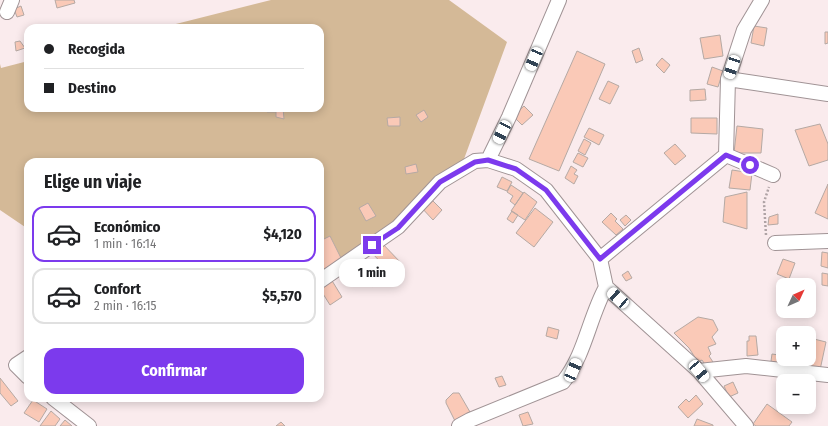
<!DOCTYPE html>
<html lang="es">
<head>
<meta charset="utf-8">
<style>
  :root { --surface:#fff; --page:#f6f6f6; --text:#202124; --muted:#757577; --line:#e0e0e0; --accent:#7c3aed }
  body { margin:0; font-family:"Fira Sans Condensed",sans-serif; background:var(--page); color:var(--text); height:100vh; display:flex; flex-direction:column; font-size:15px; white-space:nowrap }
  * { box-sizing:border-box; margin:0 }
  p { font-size:13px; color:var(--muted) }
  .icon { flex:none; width:22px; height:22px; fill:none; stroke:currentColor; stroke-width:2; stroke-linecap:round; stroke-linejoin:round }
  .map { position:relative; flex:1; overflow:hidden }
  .side { position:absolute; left:24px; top:158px; width:300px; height:244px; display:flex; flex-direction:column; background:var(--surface); border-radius:12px; box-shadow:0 2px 10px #0003 }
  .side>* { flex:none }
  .banner { position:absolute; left:24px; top:24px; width:300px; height:88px; border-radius:12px; box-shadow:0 2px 10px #0003; display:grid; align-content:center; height:88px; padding:0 20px; background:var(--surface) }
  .needle { width:26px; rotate:46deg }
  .tools { position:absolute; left:776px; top:278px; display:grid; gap:8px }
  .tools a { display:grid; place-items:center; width:40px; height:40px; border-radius:8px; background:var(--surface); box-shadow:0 2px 10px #0003; font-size:20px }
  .end { position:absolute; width:18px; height:18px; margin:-9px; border:5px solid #7c3aed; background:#fff; box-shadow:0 0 0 2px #fff }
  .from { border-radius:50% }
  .bubble { position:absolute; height:28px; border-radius:12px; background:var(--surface); box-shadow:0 2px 10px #0003; font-size:13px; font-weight:700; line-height:28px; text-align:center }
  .car { position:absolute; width:12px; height:24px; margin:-12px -6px; border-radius:5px; box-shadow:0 0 3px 1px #0007; background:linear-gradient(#fff 24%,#345 0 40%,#fff 0 76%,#345 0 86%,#fff 0) }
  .banner b { display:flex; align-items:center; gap:14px; height:38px; font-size:15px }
  .banner b+b { border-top:1px solid var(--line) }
  .banner i { width:10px; height:10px; background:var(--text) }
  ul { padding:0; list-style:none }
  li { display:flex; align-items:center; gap:12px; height:56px; margin:0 8px 6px; padding:0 12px; border:2px solid var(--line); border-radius:12px }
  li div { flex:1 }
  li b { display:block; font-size:15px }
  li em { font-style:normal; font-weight:700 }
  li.on { border-color:var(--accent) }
  li>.icon { width:36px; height:36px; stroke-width:1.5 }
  h2 { padding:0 20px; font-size:18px; line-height:48px }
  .primary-button { display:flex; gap:8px; margin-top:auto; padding:8px 20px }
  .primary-button a { flex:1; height:46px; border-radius:12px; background:var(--accent); color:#fff; font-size:16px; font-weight:700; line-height:46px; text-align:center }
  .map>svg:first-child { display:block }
  .green { fill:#d4b997 }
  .building { fill:#fac9b7; stroke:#b5a9a4 }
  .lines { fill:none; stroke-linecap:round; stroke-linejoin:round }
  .minor-casing { stroke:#a09395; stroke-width:16 }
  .path { stroke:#afa3a5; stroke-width:2.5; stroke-dasharray:2 2; stroke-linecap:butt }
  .minor { stroke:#fff; stroke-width:14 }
  .route { stroke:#7c3aed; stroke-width:5 }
</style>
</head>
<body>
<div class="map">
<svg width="828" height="426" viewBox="0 0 828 426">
  <rect width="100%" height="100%" fill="#faebed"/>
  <path class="green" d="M271 0H449L507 42 464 159 431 185 392 223 320 274V162H28V229L0 210V64L1 68 28 61V108H320V28H160Z"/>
  <path class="building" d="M55 0H74L75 3 57 8Z
    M21 6 24 15 17 17 14 9Z
    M754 26 767 28 764 46 751 43Z
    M825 32H828V43L825 44Z
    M720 35 723 56 704 59 700 38Z
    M20 41 25 48 16 51 15 42Z
    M639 48 643 60 636 63 632 51Z
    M577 51 605 64 559 171 529 159Z
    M662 58 670 65 664 73 656 65Z
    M712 67 723 71 718 87 707 84Z
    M608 81 619 86 610 104 599 99Z
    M705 89 706 100 690 101V90Z
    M524 106 533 115 522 125 513 116Z
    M268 108H283L284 119 276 117V112H267Z
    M424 110 428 117 421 122 416 115Z
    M400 117V126H388L387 118Z
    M691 118H717V134L691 133Z
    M820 124 828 144V160L809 166 795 130Z
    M737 126 763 129 761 153H734Z
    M589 128 604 135 599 145 584 137Z
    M584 139 591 143 585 155 578 151Z
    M675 144 686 156 675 165 664 153Z
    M578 153 588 158 583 167 573 162Z
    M416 164 418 172 406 174 405 167Z
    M571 166 577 170 574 174 578 176 574 184 565 178Z
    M732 170 752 173 750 190 729 188Z
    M502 177 512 182 507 191 497 187Z
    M828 184V219L815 213Z
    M511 185 523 193 515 205 510 201 513 196 507 192Z
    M524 192 537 202 525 220 511 211Z
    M747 192V229L723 222 725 197Z
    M429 197 442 210 433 220 420 206Z
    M368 203 376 216 366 221 359 208Z
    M535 208 553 222 534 247 516 233Z
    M512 211 518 215 513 223 507 219Z
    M611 213 617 219 615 221 623 229 616 235 602 222Z
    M778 214V224L768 225 769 217Z
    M626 215 631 220 625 226 620 220Z
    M330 236 342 260 320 271V241Z
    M380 241 402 264 392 274 370 251Z
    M822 252 828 253V268L821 266Z
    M783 259 795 263 789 279 777 274Z
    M359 260 380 280 373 287 352 267Z
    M628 271 632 278 626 281 622 275Z
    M822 273 828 274V286L822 285Z
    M331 279 342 297 330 305 320 289V286Z
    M698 317 713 320 718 330 712 337 716 344 708 347 711 354 709 356 713 362 706 366 702 360 698 362 689 348 674 333Z
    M548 327 559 330 557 339 546 336Z
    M749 336H756L758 355 747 356V341H749Z
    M814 339 826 342 820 370 808 367Z
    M772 354 779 355 778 363 771 361Z
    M502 376 506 385 499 387 495 378Z
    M0 378 18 401 11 406 0 393Z
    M733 382 738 393 729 397 724 386Z
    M453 393H459L470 412 455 421 446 403V400Z
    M696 395 703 404 688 418 678 407 686 399 689 402Z
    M33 400 47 409 39 422 24 413Z
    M767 404 792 422 789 426H756L753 424Z
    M51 411 60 419 55 426H40Z
    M528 412 533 424 523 426 519 415Z
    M697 419 713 425V426H694Z
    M65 420 72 426H60Z
    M281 422 285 426H276Z"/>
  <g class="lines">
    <defs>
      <path id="minor" d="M7 12 12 0
        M728 79 828 94
        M726 155 773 175
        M488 160 509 117 559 0
        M775 243 828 241
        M600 259 726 155 728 79 744 30 762 0
        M320 281 398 227 440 182 475 161 488 160 516 169 546 190 600 259 606 287 699 371 746 426
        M28 357 16 365 28 377
        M699 371 746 366 828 375
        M53 398 89 426
        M459 426 470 420 563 382C585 355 589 318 606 287"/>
    </defs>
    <use href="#minor" class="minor-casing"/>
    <path class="path" d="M766 235 764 202 769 187"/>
    <use href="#minor" class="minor"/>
  </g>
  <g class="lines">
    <path class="route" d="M372 245 398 228 440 182 475 162 488 160 516 169 546 190 600 259 726 155 750 165"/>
  </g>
</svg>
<div class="tools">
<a><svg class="needle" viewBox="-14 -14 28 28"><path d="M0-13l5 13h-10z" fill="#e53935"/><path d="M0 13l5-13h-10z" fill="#757577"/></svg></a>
<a>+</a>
<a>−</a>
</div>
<i class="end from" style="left:750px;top:165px"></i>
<i class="end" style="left:372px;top:245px"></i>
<div class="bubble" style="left:339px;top:259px;width:66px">1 min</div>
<i class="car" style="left:534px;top:59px;rotate:203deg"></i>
<i class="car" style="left:732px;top:67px;rotate:199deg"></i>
<i class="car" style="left:502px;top:132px;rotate:206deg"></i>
<i class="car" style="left:618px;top:298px;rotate:312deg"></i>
<i class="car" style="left:573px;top:370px;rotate:23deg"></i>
<i class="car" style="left:699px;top:371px;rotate:140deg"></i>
<div class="banner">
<b><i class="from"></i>Recogida</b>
<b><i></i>Destino</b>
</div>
<section class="side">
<h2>Elige un viaje</h2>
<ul>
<li class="on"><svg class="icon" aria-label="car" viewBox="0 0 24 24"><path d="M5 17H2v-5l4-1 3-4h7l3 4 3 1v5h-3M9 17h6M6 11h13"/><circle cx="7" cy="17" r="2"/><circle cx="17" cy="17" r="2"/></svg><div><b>Económico</b><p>1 min · 16:14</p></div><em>$4,120</em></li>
<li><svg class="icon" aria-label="car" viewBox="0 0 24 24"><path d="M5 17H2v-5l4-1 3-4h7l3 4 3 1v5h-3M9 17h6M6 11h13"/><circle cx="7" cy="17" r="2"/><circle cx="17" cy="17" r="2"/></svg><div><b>Confort</b><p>2 min · 16:15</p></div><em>$5,570</em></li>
</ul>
<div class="primary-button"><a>Confirmar</a></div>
</section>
</div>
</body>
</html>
